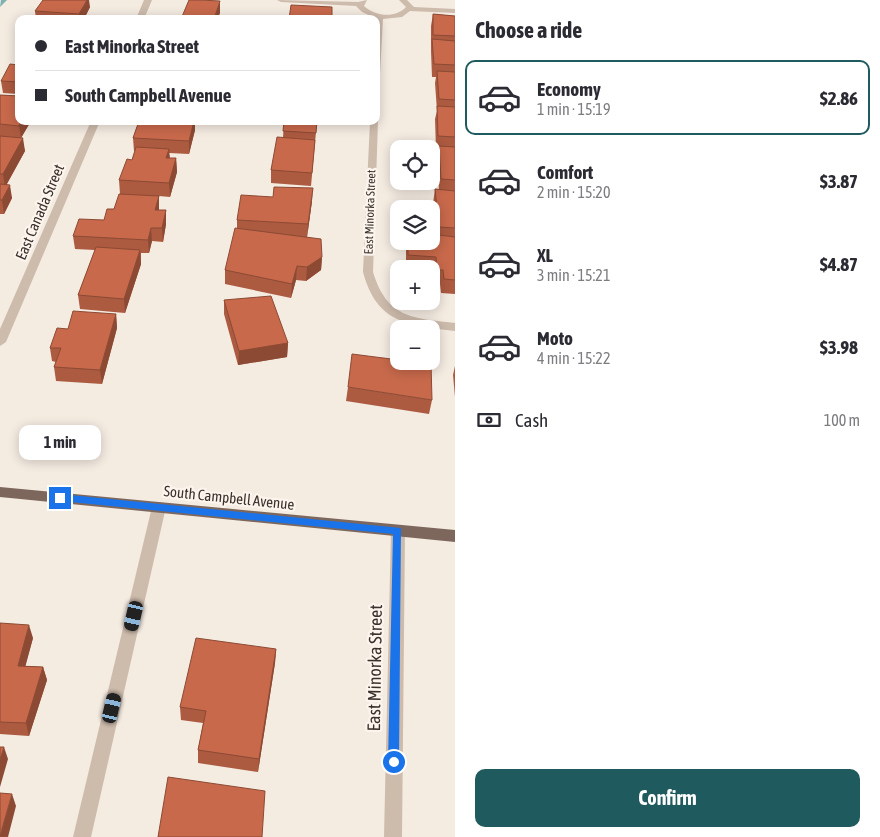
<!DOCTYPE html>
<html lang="en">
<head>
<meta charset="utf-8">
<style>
  :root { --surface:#fff; --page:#f2f2f3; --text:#2b2b33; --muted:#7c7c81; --line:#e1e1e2; --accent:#1f5a5e }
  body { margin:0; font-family:"Asap Condensed",sans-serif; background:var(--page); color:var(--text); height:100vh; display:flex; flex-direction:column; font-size:19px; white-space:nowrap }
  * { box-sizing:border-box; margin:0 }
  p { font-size:16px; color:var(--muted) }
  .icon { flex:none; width:28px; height:28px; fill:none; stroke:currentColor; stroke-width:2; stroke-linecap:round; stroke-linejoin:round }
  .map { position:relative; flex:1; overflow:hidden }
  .sheet { display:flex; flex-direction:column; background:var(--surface); width:425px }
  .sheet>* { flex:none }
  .banner { position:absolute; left:15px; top:15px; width:365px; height:110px; border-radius:10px; box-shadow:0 2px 12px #0003; display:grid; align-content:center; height:110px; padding:0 20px; background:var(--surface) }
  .controls { position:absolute; left:390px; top:140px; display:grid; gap:10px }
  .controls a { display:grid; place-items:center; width:50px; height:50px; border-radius:10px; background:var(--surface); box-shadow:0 2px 12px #0003; font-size:25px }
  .end { position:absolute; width:22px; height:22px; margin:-11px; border:6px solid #1a73e8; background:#fff; box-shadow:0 0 0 2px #fff }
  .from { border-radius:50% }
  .bubble { position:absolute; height:35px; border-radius:10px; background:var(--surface); box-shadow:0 2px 12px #0003; font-size:16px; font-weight:700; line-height:35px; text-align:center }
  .car { position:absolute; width:15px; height:30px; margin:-15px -8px; border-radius:6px; box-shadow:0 0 4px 1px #0007; background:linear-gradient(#222 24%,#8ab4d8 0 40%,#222 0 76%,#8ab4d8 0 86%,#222 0) }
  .banner b { display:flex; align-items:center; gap:18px; height:48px; font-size:19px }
  .banner b+b { border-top:1px solid var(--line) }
  .banner i { width:12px; height:12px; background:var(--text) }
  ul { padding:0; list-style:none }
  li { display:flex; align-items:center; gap:15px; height:75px; margin:0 10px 8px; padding:0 10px; border:2px solid transparent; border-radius:10px }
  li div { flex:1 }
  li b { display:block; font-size:19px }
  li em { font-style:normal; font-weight:700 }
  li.selected { border-color:var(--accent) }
  li>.icon { width:45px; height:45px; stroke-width:1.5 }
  h2 { padding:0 20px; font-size:22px; line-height:60px }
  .pay { display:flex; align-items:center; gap:12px; height:55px; padding:0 20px; font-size:19px }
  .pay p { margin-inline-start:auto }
  .cta { display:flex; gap:10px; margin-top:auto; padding:10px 20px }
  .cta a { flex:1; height:58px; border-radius:10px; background:var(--accent); color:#fff; font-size:20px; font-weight:700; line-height:58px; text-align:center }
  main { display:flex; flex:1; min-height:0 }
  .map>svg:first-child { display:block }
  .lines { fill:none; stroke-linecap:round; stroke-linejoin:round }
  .stream { fill:#7fb0b2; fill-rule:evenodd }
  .service { fill:#cdbbac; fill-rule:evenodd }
  .minor { fill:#cdbbac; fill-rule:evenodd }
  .primary { fill:#7d675c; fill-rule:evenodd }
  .wall { fill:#ac5a40 }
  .shaded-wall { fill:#8c4a34 }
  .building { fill:#c8694b; stroke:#8c4a34 }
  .route { fill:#1a73e8 }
  .labels { text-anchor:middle; stroke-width:4.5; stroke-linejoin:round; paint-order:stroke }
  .far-street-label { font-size:12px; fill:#3b302b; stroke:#fbf5ee }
  .street-label { font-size:15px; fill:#3b302b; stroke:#fbf5ee }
  .near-street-label { font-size:18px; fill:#3b302b; stroke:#fbf5ee }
</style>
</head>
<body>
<main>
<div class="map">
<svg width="455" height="837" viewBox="0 0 455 837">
  <rect width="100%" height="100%" fill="#f4ebe1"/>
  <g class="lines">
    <path class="stream" d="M1 0H7L0 7Z"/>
    <path class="service" d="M159 502 164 503 166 507 91 837H73L152 507 154 503Z"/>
    <path class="minor" d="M144 0H152L144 19H136Z
      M277 0 358 2 367 0 364 6C375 16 395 19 406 7L399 0H407L414 7 455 9V13L410 11 402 17 383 19 380 74 376 76 375 18 362 12 356 6 281 2Z
      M376 119 378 121 373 272C387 318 412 318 455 323V331C408 325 377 324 363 272L370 121H376Z
      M91 121H100L6 342 0 346V329Z
      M398 525 403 526 405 530 402 837H384L391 530 393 526Z"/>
    <path class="primary" d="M0 487 455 530V542L0 497Z"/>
  </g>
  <path class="wall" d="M90 7 84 19H36L35 11Z
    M433 14 455 16V294L441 293 440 284 434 283V271H431V269H406V241H431L437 235 433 203 435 189 439 190 437 159 439 149H436L435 119 437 111 435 83 436 77H432L431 51V26Z
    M19 65V121H31L21 138 25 151 7 184 12 198 4 214H0V95L18 96V94L3 93 1 81Z
    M139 121H195V130L189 154 169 153 170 158H176L177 172 170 197 159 196V210H166V224L163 242 152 241 149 253H141V264L125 313 80 309 78 295 95 250 75 249 73 236 104 220 114 209 120 194 119 180 132 160 135 151H134L133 138Z
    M284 121H317L311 186 271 183V170L283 138Z
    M312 201 307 237 322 257 321 270 306 281 296 280 291 298 225 284V270L237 228V220Z
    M224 300 288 343 287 357 238 365 224 314Z
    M116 314 117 328 102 384 56 381 54 367 56 362 52 361 50 348 68 329Z
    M455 366V397L453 375Z
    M348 387 432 400 429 414 346 401Z
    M0 623 33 638 25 666 43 667 47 680 29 736 0 734Z
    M276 649 275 663 258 772 198 763V750L203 723 181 720 180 707Z"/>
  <path class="shaded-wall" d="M87 0H89L90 7 84 19H79V14Z
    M220 1V13L218 19H214Z
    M21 121H31L21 138 19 126Z
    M194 121H195V130L189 154V141Z
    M23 138 25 151 5 187 3 174Z
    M169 149 170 162 166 158Z
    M176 158 177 172 170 197 169 183Z
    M10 185 12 198 4 214 2 200Z
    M313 188 312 201 307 238 308 224Z
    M159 196V209L156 223 155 210Z
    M166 210V224L163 242 162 228Z
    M151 228 152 241 149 253 148 240Z
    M140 250 141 264 125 313 124 299Z
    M322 257 321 270 306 281 307 267Z
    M297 266 296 280 291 298 292 284Z
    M116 314 117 328 102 384 100 370Z
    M288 343 287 357 238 365 239 351Z
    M29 625 33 638 22 679 18 666Z
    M276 649 275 663 258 772 259 759Z
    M43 667 47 680 29 736 26 723Z
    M4 747 8 759 0 787V760Z
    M12 794 16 806 8 837 0 836Z"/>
  <path class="building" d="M43 0H87L79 14 35 11Z
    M189 0H200L220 1 214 19H181Z
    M291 5 332 7V19H289Z
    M433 14 455 16V36L433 35Z
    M432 39 455 41V65L434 64Z
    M10 64 19 65V82L1 81Z
    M437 71 455 72V100L439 99Z
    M0 95 19 96V121H21L19 126 0 124Z
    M437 106 455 107V137L438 136Z
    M139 121H194L189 141 133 138Z
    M284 121H317L316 133 283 131Z
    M0 136 23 138 3 174H0Z
    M277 137 315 140 312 173 271 170Z
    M439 146 455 147V180L441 179Z
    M136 147 169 149 166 158H176L169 183 119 180 127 159 132 160Z
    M0 184 10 185 2 200H0Z
    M274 187 313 188 308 224 237 220 241 195 273 197Z
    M435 189 455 191V228L439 227Z
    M119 194 159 196 155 210H166L162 228H151L148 240 73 236 79 219 104 220 107 209H114Z
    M235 228 321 239 322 257 307 267 297 266 292 284 225 270Z
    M431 234 455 237V280L444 279 443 270H437L436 257 408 255V241H431Z
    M96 247 140 250 124 299 78 295Z
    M271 296 288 343 239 351 224 300Z
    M73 311 116 314 100 370 54 367 61 348H50L57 328 68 329Z
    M352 354 399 360V361H411L431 364 432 400 348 387Z
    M0 623 29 625 18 666 43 667 26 723 0 722Z
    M196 638 276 649 259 759 198 750 206 711 180 707Z
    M0 747H4L0 760Z
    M168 777 265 791 262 837H158Z
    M0 793 12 794 0 836 7 837H0Z"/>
  <path class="route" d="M60 494 401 528 399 762 398 765 394 767 390 765 388 762 393 534 60 501 55 498Z"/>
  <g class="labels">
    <g class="far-street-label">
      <text transform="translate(370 212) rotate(-88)" y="4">East Minorka Street</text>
    </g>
    <g class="street-label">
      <text transform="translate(40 212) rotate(-67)" y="5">East Canada Street</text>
      <text transform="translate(229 498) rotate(6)" y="5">South Campbell Avenue</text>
    </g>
    <g class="near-street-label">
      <text transform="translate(375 668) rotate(-89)" y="6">East Minorka Street</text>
    </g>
  </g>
</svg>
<div class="controls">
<a><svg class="icon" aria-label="locate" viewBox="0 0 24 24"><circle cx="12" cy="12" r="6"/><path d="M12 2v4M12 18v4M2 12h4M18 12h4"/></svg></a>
<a><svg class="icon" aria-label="layers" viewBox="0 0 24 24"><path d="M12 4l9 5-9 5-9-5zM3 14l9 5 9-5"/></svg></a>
<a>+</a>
<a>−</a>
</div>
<i class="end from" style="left:394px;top:762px"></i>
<i class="end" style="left:60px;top:498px"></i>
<div class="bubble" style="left:19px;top:425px;width:82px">1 min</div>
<i class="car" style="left:134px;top:616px;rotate:193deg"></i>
<i class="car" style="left:112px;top:708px;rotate:13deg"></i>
<div class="banner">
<b><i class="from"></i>East Minorka Street</b>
<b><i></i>South Campbell Avenue</b>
</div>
</div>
<section class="sheet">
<h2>Choose a ride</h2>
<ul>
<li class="selected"><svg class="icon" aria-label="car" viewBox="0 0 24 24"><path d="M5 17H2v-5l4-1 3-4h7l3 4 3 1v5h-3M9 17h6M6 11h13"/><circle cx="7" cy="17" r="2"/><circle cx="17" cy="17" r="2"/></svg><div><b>Economy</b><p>1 min · 15:19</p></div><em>$2.86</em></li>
<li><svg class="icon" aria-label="car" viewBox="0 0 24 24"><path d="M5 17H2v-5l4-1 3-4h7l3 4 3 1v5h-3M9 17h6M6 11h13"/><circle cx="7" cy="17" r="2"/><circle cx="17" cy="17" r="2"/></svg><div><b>Comfort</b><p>2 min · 15:20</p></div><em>$3.87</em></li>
<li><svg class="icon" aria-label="car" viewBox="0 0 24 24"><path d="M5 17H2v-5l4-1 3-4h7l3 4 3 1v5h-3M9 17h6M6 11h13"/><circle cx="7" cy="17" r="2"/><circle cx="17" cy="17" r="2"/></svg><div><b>XL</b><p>3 min · 15:21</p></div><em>$4.87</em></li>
<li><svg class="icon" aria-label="car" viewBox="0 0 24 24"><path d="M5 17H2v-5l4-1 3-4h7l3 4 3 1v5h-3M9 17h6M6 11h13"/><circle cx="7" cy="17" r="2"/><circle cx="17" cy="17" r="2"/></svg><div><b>Moto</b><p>4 min · 15:22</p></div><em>$3.98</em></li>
</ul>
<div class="pay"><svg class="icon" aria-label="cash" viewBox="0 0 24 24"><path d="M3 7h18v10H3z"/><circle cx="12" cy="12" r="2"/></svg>Cash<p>100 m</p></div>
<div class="cta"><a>Confirm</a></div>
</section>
</main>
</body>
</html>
